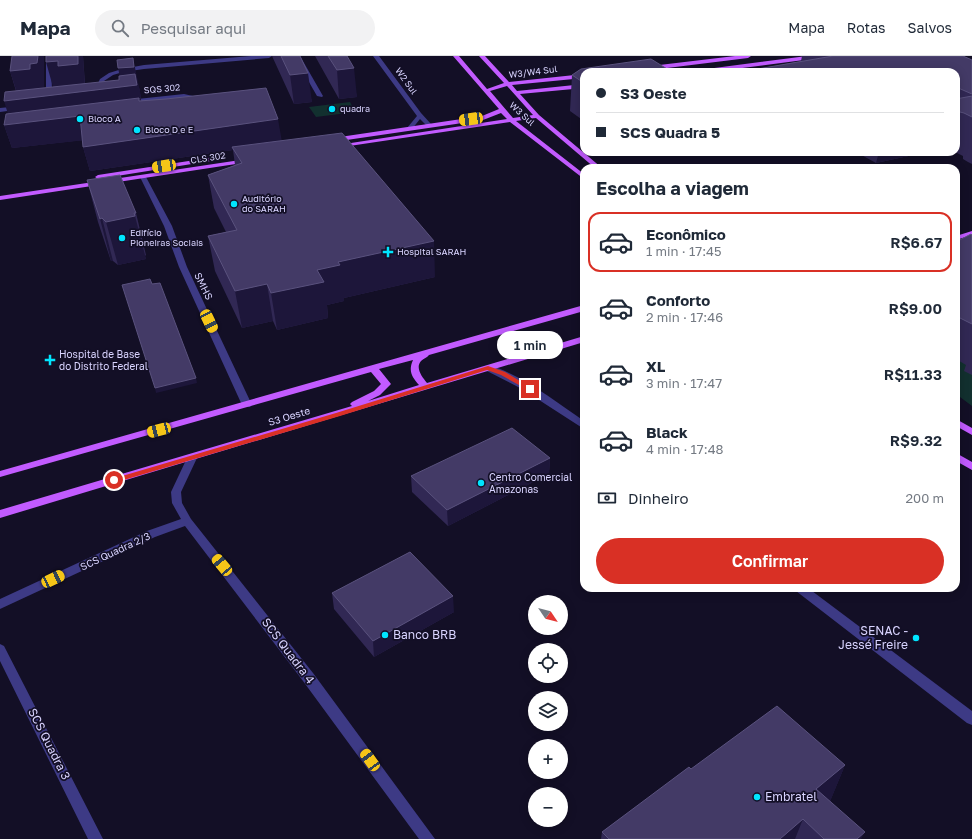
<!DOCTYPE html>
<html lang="pt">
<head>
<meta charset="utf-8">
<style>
  :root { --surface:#fff; --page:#f2f2f3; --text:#1f2937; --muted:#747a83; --line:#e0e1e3; --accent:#d93025 }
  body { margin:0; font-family:"Golos Text",sans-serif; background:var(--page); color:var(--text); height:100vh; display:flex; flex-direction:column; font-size:15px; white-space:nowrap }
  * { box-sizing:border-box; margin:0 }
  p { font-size:13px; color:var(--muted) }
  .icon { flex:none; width:22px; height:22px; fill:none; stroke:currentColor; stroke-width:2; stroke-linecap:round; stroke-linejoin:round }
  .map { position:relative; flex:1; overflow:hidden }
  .sheet { position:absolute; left:580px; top:108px; width:380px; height:428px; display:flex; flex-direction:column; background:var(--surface); border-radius:12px; box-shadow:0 2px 10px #0003 }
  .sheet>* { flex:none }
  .hud { position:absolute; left:580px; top:12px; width:380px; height:88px; border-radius:12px; box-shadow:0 2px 10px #0003; display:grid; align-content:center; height:88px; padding:0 16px; background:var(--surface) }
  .needle { width:26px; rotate:125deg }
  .fabs { position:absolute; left:528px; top:539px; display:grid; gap:8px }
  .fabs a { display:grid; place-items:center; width:40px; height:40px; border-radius:50%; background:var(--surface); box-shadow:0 2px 10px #0003; font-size:20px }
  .end { position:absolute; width:18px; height:18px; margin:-9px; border:5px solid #d93025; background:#fff; box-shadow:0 0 0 2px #fff }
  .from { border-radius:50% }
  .bubble { position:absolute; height:28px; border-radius:14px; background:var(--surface); box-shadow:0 2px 10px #0003; font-size:13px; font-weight:600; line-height:28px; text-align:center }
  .car { position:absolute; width:12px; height:24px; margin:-12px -6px; border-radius:5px; box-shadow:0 0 3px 1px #0007; background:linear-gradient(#f5c518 24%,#345 0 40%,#f5c518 0 76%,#345 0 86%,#f5c518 0) }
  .hud b { display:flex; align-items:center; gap:14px; height:38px; font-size:15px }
  .hud b+b { border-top:1px solid var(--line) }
  .hud i { width:10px; height:10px; background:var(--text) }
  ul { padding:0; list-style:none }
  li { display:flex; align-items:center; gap:12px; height:60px; margin:0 8px 6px; padding:0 8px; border:2px solid transparent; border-radius:12px }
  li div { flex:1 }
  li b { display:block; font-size:15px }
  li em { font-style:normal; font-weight:600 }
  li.selected { border-color:var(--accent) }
  li>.icon { width:36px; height:36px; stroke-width:1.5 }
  h2 { padding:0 16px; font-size:18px; line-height:48px }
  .pay { display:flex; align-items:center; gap:10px; height:44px; padding:0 16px; font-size:15px }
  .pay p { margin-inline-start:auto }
  .cta { display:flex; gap:8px; margin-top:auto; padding:8px 16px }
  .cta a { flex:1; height:46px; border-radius:24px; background:var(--accent); color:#fff; font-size:16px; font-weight:600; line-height:46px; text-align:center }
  header { display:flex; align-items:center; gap:24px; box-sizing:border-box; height:56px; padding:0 20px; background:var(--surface); border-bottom:1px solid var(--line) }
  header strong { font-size:19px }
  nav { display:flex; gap:22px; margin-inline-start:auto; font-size:14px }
  .search { width:280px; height:36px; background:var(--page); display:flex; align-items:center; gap:10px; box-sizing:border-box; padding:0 14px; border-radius:22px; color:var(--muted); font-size:15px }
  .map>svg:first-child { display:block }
  .green { fill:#12302f }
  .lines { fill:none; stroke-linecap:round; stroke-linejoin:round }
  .minor { fill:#3d3a85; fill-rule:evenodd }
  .major { fill:#c25bff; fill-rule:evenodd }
  .wall { fill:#312854 }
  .shaded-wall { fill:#1d163a }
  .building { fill:#433a66; stroke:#5a527e }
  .route { fill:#d93025 }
  .poi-dot { fill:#00e5ff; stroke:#130f26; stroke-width:1.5 }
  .labels { text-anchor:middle; stroke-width:3.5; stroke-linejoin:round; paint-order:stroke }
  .far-street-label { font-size:9px; fill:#d9d4ff; stroke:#130f26 }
  .far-poi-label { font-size:9px; fill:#d9d4ff; stroke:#130f26; text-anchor:start }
  .street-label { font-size:10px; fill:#d9d4ff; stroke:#130f26 }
  .poi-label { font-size:10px; fill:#d9d4ff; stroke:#130f26; text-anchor:start }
  .near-poi-label { font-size:12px; fill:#d9d4ff; stroke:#130f26; text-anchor:start }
  .near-street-label { font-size:12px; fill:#d9d4ff; stroke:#130f26 }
</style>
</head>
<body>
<header>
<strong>Mapa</strong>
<div class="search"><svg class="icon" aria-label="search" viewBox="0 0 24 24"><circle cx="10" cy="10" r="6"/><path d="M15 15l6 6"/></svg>Pesquisar aqui</div>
<nav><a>Mapa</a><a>Rotas</a><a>Salvos</a></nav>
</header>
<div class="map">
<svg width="972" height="783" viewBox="0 0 972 783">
  <rect width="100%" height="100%" fill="#130f26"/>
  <path class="green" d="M350 46 355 56 316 61 309 51Z
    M956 295 972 302V350L956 338Z"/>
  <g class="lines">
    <path class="minor" d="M46 0 51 1 52 36 47 45 45 46 42 44 46 36Z
      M251 0H272L269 2 144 13 123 16 113 19 104 25 98 39 93 38 100 23 109 17 122 13 144 9Z
      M294 0H300L323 40 322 41 317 40Z
      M373 0H379L421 57 431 68V70H427L420 63 412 73H408L407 72 417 60Z
      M184 38 193 40 200 45 194 51 191 49 194 45 184 42 128 48 125 46 128 44Z
      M20 50 23 52 22 53 0 56V52Z
      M143 119 146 121 172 170 187 211 252 349 250 351H244L242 349 179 211 164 170 140 121Z
      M488 309C519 317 558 347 584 365V373L522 333 485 314 483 312Z
      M192 399 197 402 181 436 182 447 191 463 313 617 435 783H419L303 625 185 470 155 481 0 553V543L147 475 181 463 172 447 171 436 187 402Z
      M794 532H808L972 655V669L967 667 796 535Z
      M0 588 4 590 103 783H88L0 605Z"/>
    <path class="major" d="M453 0H459L487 33 504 27 479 0H485L509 26 584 18V22L512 29 517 35 584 28V32L520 38 539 59 602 112H595L536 62 516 65 584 118V123L510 66 336 92V90L338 89 507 63 501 57 483 64 333 86 330 84 333 82 482 60 499 53ZM507 30 533 59 513 62 490 35Z
      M735 0H751L748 2 651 14 648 12 651 10Z
      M807 0H822L819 2 711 16H696L699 14Z
      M221 100 223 101V103L98 123 95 121 98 119Z
      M247 103 250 105 249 106 0 144V140Z
      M972 175V179L956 184V180Z
      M584 249V255L429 299C427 302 424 302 421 305 415 312 422 321 427 327L584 280V286L0 462V454L352 350 350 348 352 346 374 335 381 328 371 316 0 421V415ZM413 304C408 315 412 321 419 329L368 345 380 339 391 328 379 313Z
      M956 363 972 372V379L956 370Z
      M956 397 972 406V414L956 405Z"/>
  </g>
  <path class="wall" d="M44 0V32L63 30 46 0H83L85 28 139 31 141 45 281 85 435 221 344 242V245L327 249 328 262 277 274 273 265 242 272 215 215 208 180 226 176 214 152 208 119 235 109 233 94 90 115 83 91V84L12 92 4 69 16 35 10 15Z
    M272 0H300L312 46 294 48Z
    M315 0H347L357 41 339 43Z
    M802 0H963L972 4V108L968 106 963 103V100L955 96H956V16H746V15L801 5Z
    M584 16V65L570 55 572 19Z
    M856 96H927L876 107Z
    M87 124 136 157 146 199 145 200 146 203 118 209 113 205H111L98 166Z
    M972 179V319L964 315 966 309 956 303V186Z
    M550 402 549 418 448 470 412 436 411 420Z
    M332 537 454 556 374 601 334 553Z
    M845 709 830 745 861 783H601L602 776 691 713Z"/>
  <path class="shaded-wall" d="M38 0H44V32L18 40 10 15 30 8Z
    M78 0H83L85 33 53 31 46 6 58 5Z
    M133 2 139 31 141 40H140L142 48 86 84 12 92 4 69 11 68 4 45 122 31 118 12Z
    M354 12 357 41 339 43 337 14Z
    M917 13 916 16H897Z
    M308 17 312 46 294 48 290 19Z
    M278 63 282 86 232 91 233 94 90 115 83 91Z
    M879 96H927L876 107Z
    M135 160 146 203 118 209 106 166Z
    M102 162 113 205H111L100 163Z
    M434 185 435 221 344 242V245L327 249 328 262 277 274 271 237 317 214 338 206Z
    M267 228 273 265 242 272 235 235Z
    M196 322 197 327 156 337 155 332Z
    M550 402 549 418 448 470 447 454Z
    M453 540 454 556 374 601 373 585Z
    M845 709 825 758 816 733Z
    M803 763 795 783H780Z
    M865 776 861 783H857Z"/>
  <path class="building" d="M12 0H38L37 7 30 8V13L10 15Z
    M46 0H78V8L58 10V5L46 6Z
    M281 0H300L308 17 290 19Z
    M328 0H347L354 12 337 14Z
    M833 0H963L972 4V38L956 31V16H924L917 13 897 16H873L872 15 868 16H748L746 15Z
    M133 2 134 11 118 12 117 4Z
    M651 3 672 16H584V27L572 19 581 13Z
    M135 18 137 29 4 45 5 36 119 24V20Z
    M266 32 278 63 83 91 80 60 4 69 6 58 139 42V45L166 43Z
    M972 40V61L964 57 956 55V43Z
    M342 77 434 185 338 206 340 209 317 214 324 226 271 237 267 228 235 235 208 180 237 174 208 119 242 107 232 91Z
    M120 119 136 157H134L135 160 106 166 102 162 100 163 87 124Z
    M971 178 972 179V268L960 262H956V186Z
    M150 223 152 228 160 227 196 322 155 332 122 229Z
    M512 372 550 402 447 454 411 420Z
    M410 496 453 540 373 585 332 537Z
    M777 650 845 709 816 733 865 776 857 783H824L803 763 780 783H609L602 776 689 711 691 713Z"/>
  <path class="route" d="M488 310 505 316 533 333 528 334 501 319 487 314 340 360 117 426 114 427 111 424 112 423 336 357Z"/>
  <g class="poi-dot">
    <circle cx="332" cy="53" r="4"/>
    <circle cx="80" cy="63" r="4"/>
    <circle cx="137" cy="74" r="4"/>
    <circle cx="234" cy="148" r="4"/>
    <circle cx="122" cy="182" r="4"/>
    <path d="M386 190h4v4h4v4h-4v4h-4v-4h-4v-4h4z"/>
    <path d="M48 298h4v4h4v4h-4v4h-4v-4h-4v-4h4z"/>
    <circle cx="481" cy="427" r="4"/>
    <circle cx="385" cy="579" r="4"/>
    <circle cx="916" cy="582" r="4"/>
    <circle cx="757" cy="741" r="4"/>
  </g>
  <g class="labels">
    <g class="far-street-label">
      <text transform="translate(533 16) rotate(-7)" y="3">W3/W4 Sul</text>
      <text transform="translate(406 25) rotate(54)" y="3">W2 Sul</text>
      <text transform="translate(162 33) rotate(-5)" y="3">SQS 302</text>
      <text transform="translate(522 58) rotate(42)" y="3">W3 Sul</text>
      <text transform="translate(208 102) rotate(-9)" y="3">CLS 302</text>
    </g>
    <g class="far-poi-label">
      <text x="340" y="56">quadra</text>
      <text x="88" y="66">Bloco A</text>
      <text x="145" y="77">Bloco D e E</text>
      <text x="242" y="146">Auditório<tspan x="242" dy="10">do SARAH</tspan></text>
      <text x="130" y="180">Edifício<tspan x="130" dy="10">Pioneiras Sociais</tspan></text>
      <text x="397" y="199">Hospital SARAH</text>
    </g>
    <g class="street-label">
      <text transform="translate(204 230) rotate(64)" y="4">SMHS</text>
      <text transform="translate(289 360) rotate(-17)" y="4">S3 Oeste</text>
      <text transform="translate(115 495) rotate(-25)" y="4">SCS Quadra 2/3</text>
    </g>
    <g class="poi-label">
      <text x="59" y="302">Hospital de Base<tspan x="59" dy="12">do Distrito Federal</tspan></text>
      <text x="489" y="425">Centro Comercial<tspan x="489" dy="12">Amazonas</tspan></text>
    </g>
    <g class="near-poi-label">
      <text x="908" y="579" text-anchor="end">SENAC -<tspan x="908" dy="14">Jessé Freire</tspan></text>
      <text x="393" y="583">Banco BRB</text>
      <text x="765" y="745">Embratel</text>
    </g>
    <g class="near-street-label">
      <text transform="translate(288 595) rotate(53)" y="4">SCS Quadra 4</text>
      <text transform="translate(49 688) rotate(63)" y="4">SCS Quadra 3</text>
    </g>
  </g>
</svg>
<div class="fabs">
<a><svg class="needle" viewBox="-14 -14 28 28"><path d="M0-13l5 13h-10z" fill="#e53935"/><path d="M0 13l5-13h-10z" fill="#747a83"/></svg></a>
<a><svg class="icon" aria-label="locate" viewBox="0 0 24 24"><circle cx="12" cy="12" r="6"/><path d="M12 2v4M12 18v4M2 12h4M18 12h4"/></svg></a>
<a><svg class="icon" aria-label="layers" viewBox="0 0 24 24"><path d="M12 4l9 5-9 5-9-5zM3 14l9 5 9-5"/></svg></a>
<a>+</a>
<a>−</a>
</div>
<i class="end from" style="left:114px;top:424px"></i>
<i class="end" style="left:530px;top:333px"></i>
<div class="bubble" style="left:497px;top:275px;width:66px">1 min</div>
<i class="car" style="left:471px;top:63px;rotate:262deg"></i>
<i class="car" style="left:164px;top:110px;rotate:261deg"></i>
<i class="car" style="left:209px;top:265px;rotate:154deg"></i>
<i class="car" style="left:159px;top:374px;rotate:255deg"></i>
<i class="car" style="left:222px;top:509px;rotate:320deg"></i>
<i class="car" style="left:53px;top:523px;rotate:65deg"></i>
<i class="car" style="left:370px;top:704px;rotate:324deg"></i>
<div class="hud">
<b><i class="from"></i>S3 Oeste</b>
<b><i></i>SCS Quadra 5</b>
</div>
<section class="sheet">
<h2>Escolha a viagem</h2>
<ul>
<li class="selected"><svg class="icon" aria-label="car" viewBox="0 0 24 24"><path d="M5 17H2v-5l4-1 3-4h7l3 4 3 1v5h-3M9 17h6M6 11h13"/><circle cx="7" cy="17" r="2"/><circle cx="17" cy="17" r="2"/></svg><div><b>Econômico</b><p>1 min · 17:45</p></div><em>R$6.67</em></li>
<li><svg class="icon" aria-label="car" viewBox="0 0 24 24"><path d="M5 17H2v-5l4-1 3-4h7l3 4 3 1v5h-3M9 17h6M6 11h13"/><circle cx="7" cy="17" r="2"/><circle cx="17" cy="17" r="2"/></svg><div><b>Conforto</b><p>2 min · 17:46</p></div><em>R$9.00</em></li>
<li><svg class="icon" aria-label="car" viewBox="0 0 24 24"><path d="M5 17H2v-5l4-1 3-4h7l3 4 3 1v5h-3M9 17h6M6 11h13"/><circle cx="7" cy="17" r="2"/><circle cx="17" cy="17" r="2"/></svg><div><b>XL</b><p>3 min · 17:47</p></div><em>R$11.33</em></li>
<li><svg class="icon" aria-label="car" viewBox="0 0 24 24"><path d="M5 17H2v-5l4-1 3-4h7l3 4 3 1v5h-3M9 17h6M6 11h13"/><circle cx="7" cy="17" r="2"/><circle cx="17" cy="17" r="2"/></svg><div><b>Black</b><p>4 min · 17:48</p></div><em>R$9.32</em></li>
</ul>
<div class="pay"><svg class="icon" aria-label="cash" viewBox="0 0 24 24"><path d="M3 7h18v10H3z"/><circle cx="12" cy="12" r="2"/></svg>Dinheiro<p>200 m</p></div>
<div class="cta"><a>Confirmar</a></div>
</section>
</div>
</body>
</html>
